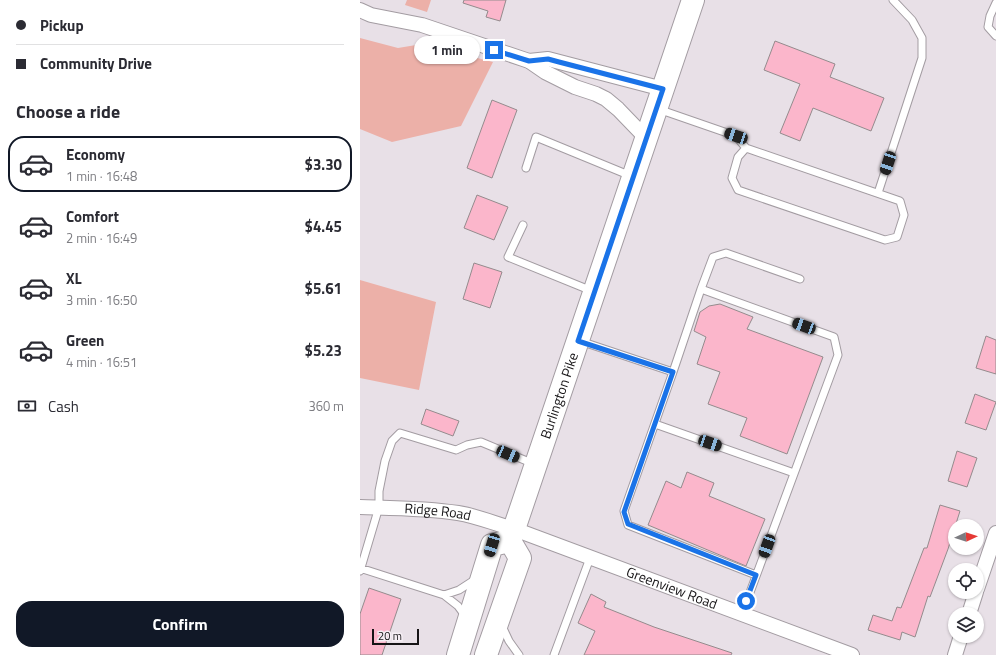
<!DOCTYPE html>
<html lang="en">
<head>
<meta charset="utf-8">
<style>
  :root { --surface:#fff; --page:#f7f7f7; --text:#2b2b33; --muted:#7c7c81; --line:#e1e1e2; --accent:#111827 }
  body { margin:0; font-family:"Titillium Web",sans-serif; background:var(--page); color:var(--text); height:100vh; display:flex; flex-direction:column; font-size:15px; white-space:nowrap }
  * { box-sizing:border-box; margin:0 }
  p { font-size:13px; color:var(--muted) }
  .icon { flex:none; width:22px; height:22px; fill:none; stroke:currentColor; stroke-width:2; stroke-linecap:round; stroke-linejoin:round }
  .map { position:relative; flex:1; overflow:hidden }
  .details { display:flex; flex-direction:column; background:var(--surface); width:360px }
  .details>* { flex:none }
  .guide { display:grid; align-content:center; height:88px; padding:0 16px; background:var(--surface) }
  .needle { width:26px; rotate:86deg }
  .tools { position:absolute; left:588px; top:519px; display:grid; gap:8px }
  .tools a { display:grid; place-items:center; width:36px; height:36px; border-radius:50%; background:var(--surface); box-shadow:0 1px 3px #0004; font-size:20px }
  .scale { position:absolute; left:12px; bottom:10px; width:47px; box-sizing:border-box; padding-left:4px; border:2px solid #161416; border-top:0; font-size:11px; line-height:14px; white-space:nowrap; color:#161416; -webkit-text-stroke:3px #f5eef4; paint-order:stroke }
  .end { position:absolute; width:18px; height:18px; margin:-9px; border:5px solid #1a73e8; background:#fff; box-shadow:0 0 0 2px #fff }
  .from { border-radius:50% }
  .bubble { position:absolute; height:28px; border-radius:14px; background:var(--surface); box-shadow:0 1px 3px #0004; font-size:13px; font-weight:700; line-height:28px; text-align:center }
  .car { position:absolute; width:12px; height:24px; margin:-12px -6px; border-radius:5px; box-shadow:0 0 3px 1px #0007; background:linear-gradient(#222 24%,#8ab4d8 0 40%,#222 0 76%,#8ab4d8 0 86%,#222 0) }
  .guide b { display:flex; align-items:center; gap:14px; height:38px; font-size:15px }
  .guide b+b { border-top:1px solid var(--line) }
  .guide i { width:10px; height:10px; background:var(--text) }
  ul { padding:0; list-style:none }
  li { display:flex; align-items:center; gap:12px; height:56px; margin:0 8px 6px; padding:0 8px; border:2px solid transparent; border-radius:16px }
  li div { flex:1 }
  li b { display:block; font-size:15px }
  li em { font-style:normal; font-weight:700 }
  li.selected { border-color:var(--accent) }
  li>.icon { width:36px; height:36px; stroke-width:1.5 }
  h2 { padding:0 16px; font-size:18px; line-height:48px }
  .pay { display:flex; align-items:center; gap:10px; height:44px; padding:0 16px; font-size:15px }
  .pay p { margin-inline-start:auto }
  .action { display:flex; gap:8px; margin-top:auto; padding:8px 16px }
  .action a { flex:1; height:46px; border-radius:16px; background:var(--accent); color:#fff; font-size:16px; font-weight:700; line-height:46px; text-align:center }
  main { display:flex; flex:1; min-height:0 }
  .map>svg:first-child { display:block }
  .green { fill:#ecb0a8 }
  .building { fill:#fbb6cb; stroke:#948b8d }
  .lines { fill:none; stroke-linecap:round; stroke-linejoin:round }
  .service-casing { stroke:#a39ca2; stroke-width:9 }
  .minor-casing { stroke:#a39ca2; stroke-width:16 }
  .primary-casing { stroke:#a39ca2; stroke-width:24 }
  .service { stroke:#fff; stroke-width:7 }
  .minor { stroke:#fff; stroke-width:14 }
  .primary { stroke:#fff; stroke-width:22 }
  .route { stroke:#1a73e8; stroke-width:5 }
  .labels { text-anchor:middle; stroke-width:3.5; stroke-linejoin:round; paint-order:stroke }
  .street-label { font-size:14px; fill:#161416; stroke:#f5eef4 }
</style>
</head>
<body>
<main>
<section class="details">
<div class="guide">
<b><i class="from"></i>Pickup</b>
<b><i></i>Community Drive</b>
</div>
<h2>Choose a ride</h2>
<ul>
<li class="selected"><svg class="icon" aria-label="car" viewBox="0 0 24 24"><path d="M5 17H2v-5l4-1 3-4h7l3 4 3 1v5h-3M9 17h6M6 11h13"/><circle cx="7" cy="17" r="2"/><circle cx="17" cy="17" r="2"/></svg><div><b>Economy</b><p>1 min · 16:48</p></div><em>$3.30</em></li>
<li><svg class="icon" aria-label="car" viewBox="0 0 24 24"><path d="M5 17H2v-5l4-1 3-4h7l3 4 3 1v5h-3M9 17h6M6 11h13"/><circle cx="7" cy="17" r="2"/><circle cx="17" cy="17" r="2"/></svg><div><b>Comfort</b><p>2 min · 16:49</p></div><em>$4.45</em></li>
<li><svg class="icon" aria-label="car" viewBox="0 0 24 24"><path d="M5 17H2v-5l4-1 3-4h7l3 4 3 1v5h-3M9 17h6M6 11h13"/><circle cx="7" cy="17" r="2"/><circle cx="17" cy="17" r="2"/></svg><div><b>XL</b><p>3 min · 16:50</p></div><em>$5.61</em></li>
<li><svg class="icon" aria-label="car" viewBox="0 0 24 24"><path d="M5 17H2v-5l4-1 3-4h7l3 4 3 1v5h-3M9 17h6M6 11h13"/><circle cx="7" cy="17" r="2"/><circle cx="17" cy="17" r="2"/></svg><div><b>Green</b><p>4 min · 16:51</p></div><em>$5.23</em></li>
</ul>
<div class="pay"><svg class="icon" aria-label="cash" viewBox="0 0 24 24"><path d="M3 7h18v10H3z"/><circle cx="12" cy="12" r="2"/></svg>Cash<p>360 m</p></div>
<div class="action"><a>Confirm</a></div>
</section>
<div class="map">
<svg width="636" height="655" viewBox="0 0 636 655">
  <rect width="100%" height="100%" fill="#e8e0e7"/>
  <path class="green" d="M47 0H71L67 12 45 5Z
    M0 38 38 48 62 44 133 62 101 126 32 142 0 129Z
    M0 280 76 302 59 390 0 378Z"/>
  <path class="building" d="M104 0H146L140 21 126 17 128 11 103 3Z
    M415 41 475 64 470 77 524 98 511 131 453 108 440 141 420 133 440 84 404 70Z
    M132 100 157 110 132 178 107 168Z
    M117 195 148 207 134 240 104 228Z
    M114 263 142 272 130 308 103 299Z
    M360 304 393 317 387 329 463 357 427 454 380 436 387 418 348 404 360 372 337 364 346 337 334 331 340 312 349 306Z
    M626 336 636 340V374L616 368Z
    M615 394 636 402 626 430 605 423Z
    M66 409 99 421 93 436 61 424Z
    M597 451 617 458 607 487 588 481Z
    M327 472 354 483 349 496 405 519 386 566 288 525 306 481 321 488Z
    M580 505 600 511 588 549 570 597 568 596 555 637 542 632 540 640 508 630 513 615 532 621 537 607 541 608 564 548H567Z
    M9 588 41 599 22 655H0V614Z
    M231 594 246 602 244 607 294 627 372 653 371 655H224L235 631 218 623Z"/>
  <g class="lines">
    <defs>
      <path id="service" d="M636 3 630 16 628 27 636 36
        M298 109 376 136 386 148 540 201 544 215 537 237 525 240 378 190 372 178 378 157 386 148
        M166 168 176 137 271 176
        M518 193 562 58V38L552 20 533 0
        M163 225 148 257 232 291
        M341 289 353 257 366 253 440 279
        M220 341 313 372 264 511 268 525 396 575
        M313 372 341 289 474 337 478 355 382 614
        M295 424 434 473
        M0 568 84 595 98 606 106 617
        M0 571 19 507V491L25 461 32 441 40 433 96 450 107 445 121 442 174 464
        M84 595 99 590 116 579
        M141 624 149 641 159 655
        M194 655 230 558"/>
      <g id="minor">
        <path d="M0 10 11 15 62 25 169 61 185 72 215 87 236 94 246 99 258 109 286 138"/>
        <path d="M169 61 188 59 303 89"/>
        <path id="s1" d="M0 507C33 508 66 508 98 513 117 516 136 524 154 529L492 655"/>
        <path d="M617 589 636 533"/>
        <path d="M609 614 616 592"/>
        <path d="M595 655 601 636"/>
      </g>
      <g id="primary">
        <path d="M98 655 132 545 150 541"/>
        <path id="s2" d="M126 655 160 558 150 541 333 0"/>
      </g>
    </defs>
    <use href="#service" class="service-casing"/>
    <use href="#minor" class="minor-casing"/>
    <use href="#primary" class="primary-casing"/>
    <use href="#service" class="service"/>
    <use href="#minor" class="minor"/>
    <use href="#primary" class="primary"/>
  </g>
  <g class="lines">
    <path class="route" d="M134 50 169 61 188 59 199 62 303 89 218 341 313 372 264 512 268 524 396 575 386 601"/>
  </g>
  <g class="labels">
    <g class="street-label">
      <text dy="5" stroke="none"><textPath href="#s2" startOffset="276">Burlington Pike</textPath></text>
      <text dy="5" stroke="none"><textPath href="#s1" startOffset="78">Ridge Road</textPath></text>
      <text dy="5" stroke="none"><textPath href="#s1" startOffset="325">Greenview Road</textPath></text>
    </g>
  </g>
</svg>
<div class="tools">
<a><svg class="needle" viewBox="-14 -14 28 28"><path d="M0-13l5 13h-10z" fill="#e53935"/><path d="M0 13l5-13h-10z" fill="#7c7c81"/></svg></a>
<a><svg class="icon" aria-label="locate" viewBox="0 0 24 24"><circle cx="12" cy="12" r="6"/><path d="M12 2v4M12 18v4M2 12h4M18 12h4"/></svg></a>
<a><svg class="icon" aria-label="layers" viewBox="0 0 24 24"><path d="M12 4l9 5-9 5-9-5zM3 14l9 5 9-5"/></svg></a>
</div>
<div class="scale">20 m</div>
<i class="end from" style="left:386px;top:601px"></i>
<i class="end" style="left:134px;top:50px"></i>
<div class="bubble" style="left:54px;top:36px;width:66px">1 min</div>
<i class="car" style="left:376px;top:136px;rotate:289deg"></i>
<i class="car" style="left:528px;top:163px;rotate:198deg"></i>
<i class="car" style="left:444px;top:326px;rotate:290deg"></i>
<i class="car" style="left:350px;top:443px;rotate:109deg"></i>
<i class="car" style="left:148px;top:454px;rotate:113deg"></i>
<i class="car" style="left:132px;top:545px;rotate:197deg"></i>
<i class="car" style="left:407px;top:546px;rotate:200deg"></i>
</div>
</main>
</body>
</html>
